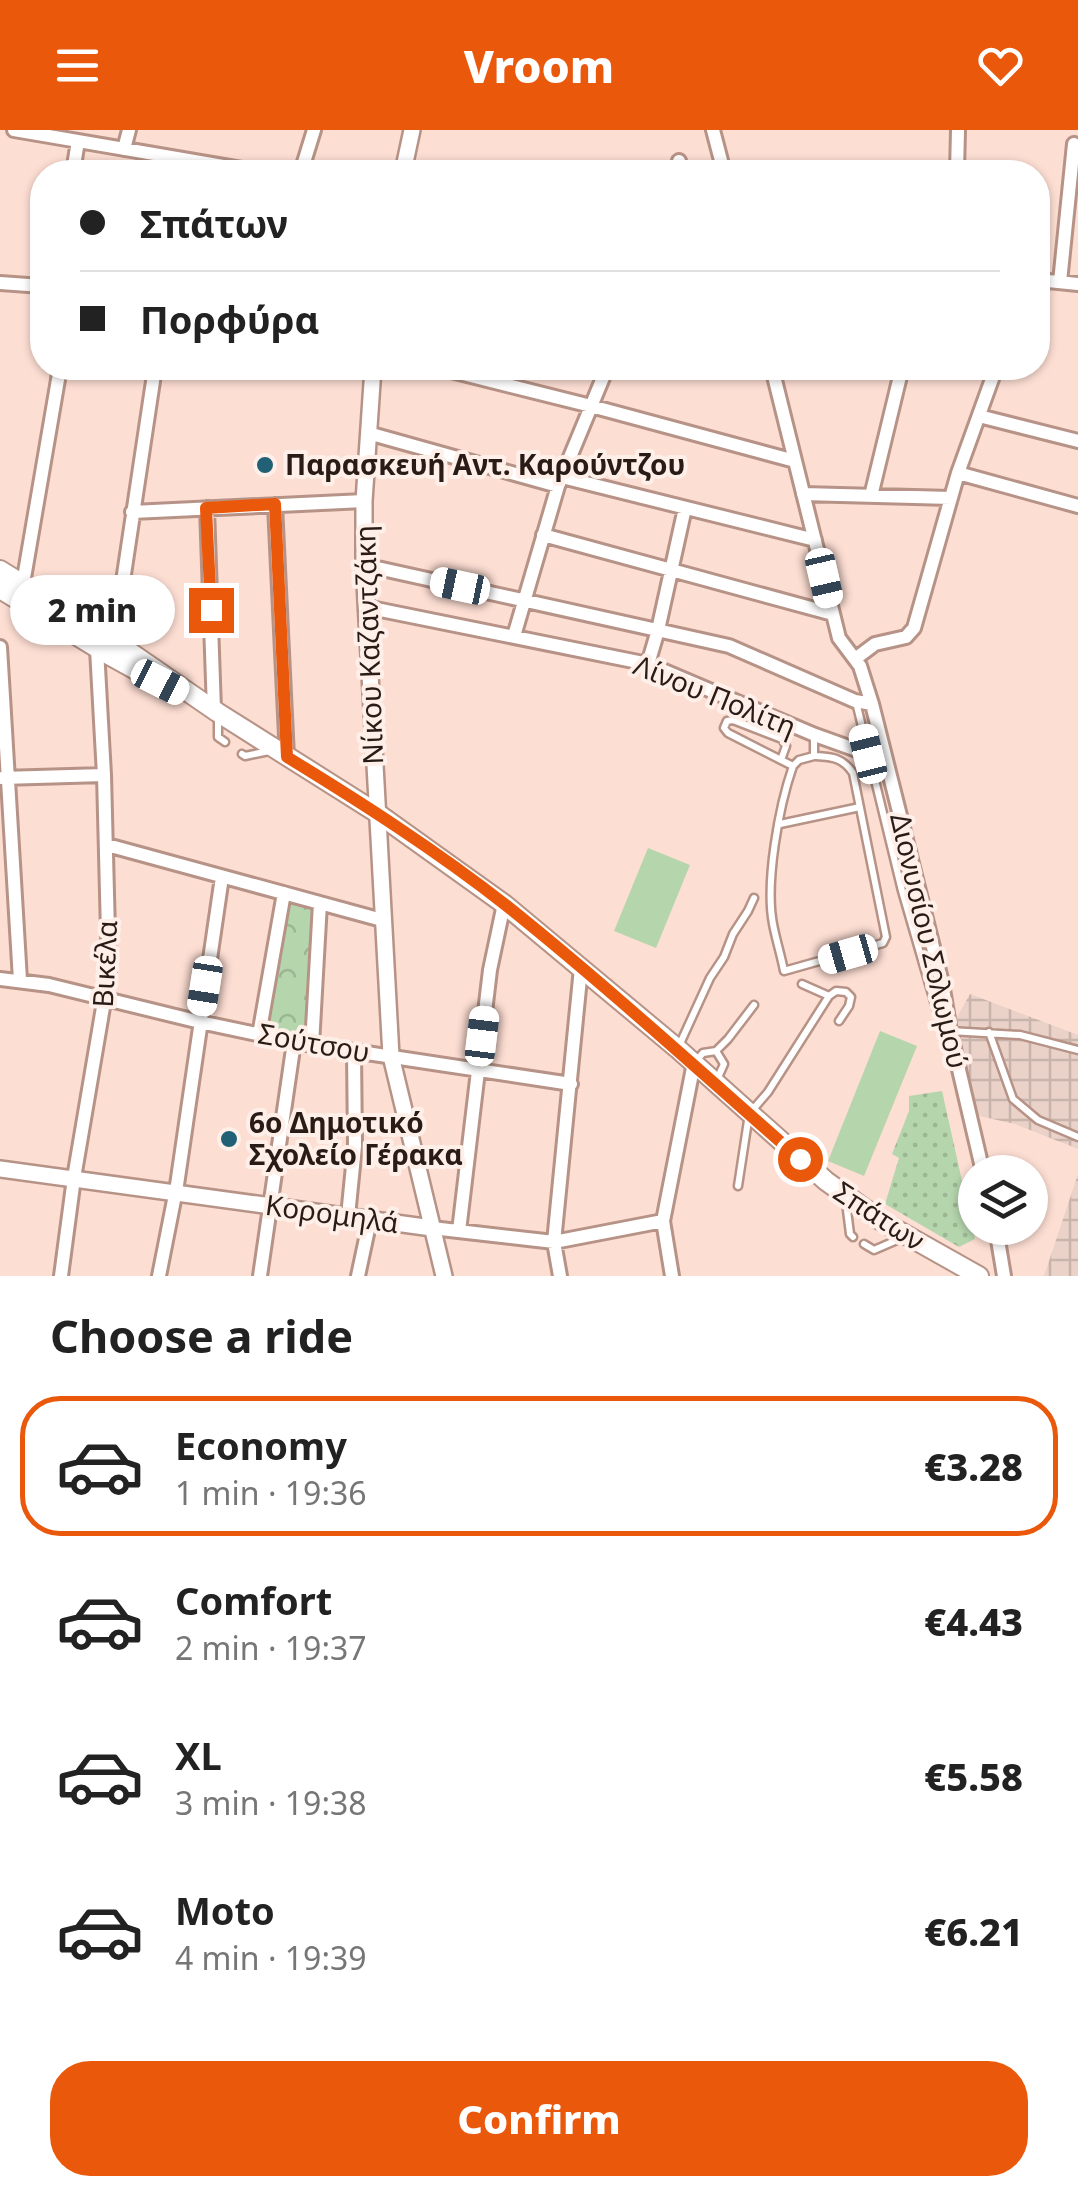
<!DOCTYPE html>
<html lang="en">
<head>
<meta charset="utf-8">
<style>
  :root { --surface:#fff; --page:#f6f6f6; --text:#222; --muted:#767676; --line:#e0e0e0; --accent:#ea580c }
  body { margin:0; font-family:"Noto Sans",sans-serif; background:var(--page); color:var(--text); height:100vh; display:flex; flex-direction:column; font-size:38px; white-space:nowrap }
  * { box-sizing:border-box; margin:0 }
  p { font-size:32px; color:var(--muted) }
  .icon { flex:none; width:55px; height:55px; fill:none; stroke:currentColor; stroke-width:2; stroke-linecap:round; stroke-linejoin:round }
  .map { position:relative; height:1146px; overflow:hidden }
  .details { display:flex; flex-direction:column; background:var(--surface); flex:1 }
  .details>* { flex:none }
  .banner { position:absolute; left:30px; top:30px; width:1020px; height:220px; border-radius:40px; box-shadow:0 2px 8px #0004; display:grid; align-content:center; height:220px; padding:0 50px; background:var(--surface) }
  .fabs { position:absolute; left:958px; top:1025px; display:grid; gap:20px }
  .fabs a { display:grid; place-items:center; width:90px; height:90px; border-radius:50%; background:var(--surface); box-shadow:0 2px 8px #0004; font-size:50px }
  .end { position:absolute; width:45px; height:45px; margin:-22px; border:12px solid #ea580c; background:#fff; box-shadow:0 0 0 5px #fff }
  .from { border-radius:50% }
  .bubble { position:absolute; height:70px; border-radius:35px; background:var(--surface); box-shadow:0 2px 8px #0004; font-size:32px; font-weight:800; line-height:70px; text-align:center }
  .car { position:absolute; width:30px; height:60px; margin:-30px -15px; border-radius:12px; box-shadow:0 0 8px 2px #0007; background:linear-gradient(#fff 24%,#345 0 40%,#fff 0 76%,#345 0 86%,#fff 0) }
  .banner b { display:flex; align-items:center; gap:35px; height:95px; font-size:38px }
  .banner b+b { border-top:2px solid var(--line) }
  .banner i { width:25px; height:25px; background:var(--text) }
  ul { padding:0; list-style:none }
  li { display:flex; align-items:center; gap:30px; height:140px; margin:0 20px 15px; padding:0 30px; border:5px solid transparent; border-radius:40px }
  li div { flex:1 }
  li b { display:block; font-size:38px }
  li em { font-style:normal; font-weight:800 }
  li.selected { border-color:var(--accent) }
  li>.icon { width:90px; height:90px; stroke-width:1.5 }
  h2 { padding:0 50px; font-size:45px; line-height:120px }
  .primary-button { display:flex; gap:20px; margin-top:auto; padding:20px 50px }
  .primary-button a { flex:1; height:115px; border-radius:40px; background:var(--accent); color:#fff; font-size:40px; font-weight:800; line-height:115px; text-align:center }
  header { display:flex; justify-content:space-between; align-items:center; height:130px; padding:0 50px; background:var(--accent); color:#fff; font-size:45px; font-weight:800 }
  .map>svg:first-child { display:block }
  .industrial { fill:url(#industrial-grid) }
  .grass { fill:url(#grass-dots) }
  .park { fill:url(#park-crowns) }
  .garden { fill:#b5d5ad }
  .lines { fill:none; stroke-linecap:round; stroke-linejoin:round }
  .service-casing { stroke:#b69386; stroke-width:11 }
  .minor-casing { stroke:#b69386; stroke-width:18 }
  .tertiary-casing { stroke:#b69386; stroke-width:20 }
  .secondary-casing { stroke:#b69386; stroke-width:22 }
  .service { stroke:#fff; stroke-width:6 }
  .minor { stroke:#fff; stroke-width:12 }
  .tertiary { stroke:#fff; stroke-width:15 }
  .secondary { stroke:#fff; stroke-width:18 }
  .route { stroke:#ea580c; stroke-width:12 }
  .poi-dot { fill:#226076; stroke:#ffefe9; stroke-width:4 }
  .labels { text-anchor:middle; stroke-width:8; stroke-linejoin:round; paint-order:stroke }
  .poi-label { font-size:28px; font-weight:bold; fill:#291b16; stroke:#ffefe9; text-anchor:start }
  .street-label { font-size:28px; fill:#291b16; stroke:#ffefe9 }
</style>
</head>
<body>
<header><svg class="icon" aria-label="menu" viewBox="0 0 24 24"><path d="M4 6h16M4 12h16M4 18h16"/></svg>Vroom<svg class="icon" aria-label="heart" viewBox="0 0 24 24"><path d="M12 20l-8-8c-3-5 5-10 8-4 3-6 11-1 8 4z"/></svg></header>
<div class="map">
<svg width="1078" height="1146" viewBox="0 0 1078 1146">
  <defs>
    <pattern id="industrial-grid" width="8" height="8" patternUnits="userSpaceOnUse" patternTransform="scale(2.5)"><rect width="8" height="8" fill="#ead2c9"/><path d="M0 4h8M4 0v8" fill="none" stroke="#c9b4ac"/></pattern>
    <pattern id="grass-dots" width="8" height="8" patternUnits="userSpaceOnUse" patternTransform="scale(2.5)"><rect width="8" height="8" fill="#b5d5ad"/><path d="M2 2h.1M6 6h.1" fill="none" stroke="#9cb694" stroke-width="1.8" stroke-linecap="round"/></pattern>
    <pattern id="park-crowns" width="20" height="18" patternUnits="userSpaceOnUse" patternTransform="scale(2.5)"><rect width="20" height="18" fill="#b5d5ad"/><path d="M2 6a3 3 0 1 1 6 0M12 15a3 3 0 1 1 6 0" fill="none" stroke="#9cb694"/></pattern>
  </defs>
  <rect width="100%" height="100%" fill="#fdded3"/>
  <path class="industrial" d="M970 864 1078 905V1019L1015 994 975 985 956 889Z
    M1078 1044V1146H1044Z"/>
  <path class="grass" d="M942 961 975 1109 959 1117 885 1074 899 1028 892 1024 909 981V966Z"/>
  <path class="park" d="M286 770 314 777 304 906 264 899Z"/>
  <path class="garden" d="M648 718 690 735 656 818 614 801Z
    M880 901 917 916 864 1046 828 1031Z"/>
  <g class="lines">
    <defs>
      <path id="service" d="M856 572 902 761 938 885 950 901 1020 905 1078 920
        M218 586V607L225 612
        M242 624 245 626 269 621
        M814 626 799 630 793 636C779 676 765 752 773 794 776 810 781 825 784 841L883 813 886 807 853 643C842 627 832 627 814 626V606
        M781 630 728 603 724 598 727 591 733 590 782 609 786 616 781 630 793 636
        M780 694 860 677
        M829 866 836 861 846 862 851 867 849 876 839 891
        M989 902 1013 969 1038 990 1078 1007
        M678 918 710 848 724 827 733 804 748 781 754 768
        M716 921 728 909 754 875
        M694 933 703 923 716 921 724 934 716 952
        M738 1056 749 984 768 962 829 866 802 854
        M846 1072 850 1104 853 1107
        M864 1114 874 1120 904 1107"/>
      <path id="minor" d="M14 0 259 42
        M713 0 724 42
        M124 19 129 0
        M73 42 78 11
        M301 42 314 0
        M676 42 679 31
        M957 42 958 0
        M1038 150 1078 154
        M1060 152 1074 14
        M0 153 42 156
        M439 238 591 276 795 331
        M772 238 839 508 860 536 872 574 942 853 950 901 983 1042
        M979 286 1078 311
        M368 303 558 356
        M958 343 1078 376
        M562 347 815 410
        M803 364 951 368
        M871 366 902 238
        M275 375 287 627
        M207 378 214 580
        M132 382 364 371
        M543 405 833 484
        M364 435 729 516 855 571 872 574
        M23 454 60 238
        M366 477 648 534 815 605 868 624 885 626
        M514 506 558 356 607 238
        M114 511 155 238
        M0 517 20 850
        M855 529 875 514 906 507 914 498 958 343 996 238
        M648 534 658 500 685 378
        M2 648 104 645
        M107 715 382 790
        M0 849 49 855 200 892 294 912 571 954
        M259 905 284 763
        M312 915 320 773
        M348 1086 355 1016 354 922
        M432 1098 554 1112 663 1091
        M996 1098 1004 1146
        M459 1101 490 840 504 774
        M61 1146 74 1048 109 842 104 645 97 519
        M159 1146 177 1055 222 747
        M260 1146 294 912
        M358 1146 370 1090
        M560 1146 554 1112 581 838
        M672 1146 663 1091 694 933"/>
      <path id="tertiary" d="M403 42 412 0
        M373 238 364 371V435L391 926 444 1146
        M0 1039 432 1098"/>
      <path id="secondary" d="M0 440 114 511 217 582 377 683 504 774 678 919 826 1051 883 1092 979 1146
        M0 459 107 524 147 546"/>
    </defs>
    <use href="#service" class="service-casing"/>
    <use href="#minor" class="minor-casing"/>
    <use href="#tertiary" class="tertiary-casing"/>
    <use href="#secondary" class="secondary-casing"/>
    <use href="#service" class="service"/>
    <use href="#minor" class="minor"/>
    <use href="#tertiary" class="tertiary"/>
    <use href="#secondary" class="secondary"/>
  </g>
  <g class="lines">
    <path class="route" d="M211 480 206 378 275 374 287 627C362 673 437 721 507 776 608 857 703 944 800 1029"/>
  </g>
  <g class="poi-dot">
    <circle cx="265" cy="335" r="10"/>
    <circle cx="229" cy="1009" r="10"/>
  </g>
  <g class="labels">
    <g class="poi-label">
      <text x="285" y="345">Παρασκευή Αντ. Καρούντζου</text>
      <text x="249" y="1003">6ο Δημοτικό<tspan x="249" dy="32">Σχολείο Γέρακα</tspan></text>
    </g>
    <g class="street-label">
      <text transform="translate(369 515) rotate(-92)" y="10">Νίκου Καζαντζάκη</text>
      <text transform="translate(715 566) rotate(22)" y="10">Λίνου Πολίτη</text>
      <text transform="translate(929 811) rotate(77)" y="10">Διονυσίου Σολωμού</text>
      <text transform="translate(105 834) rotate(-87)" y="10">Βικέλα</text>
      <text transform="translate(314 913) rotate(10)" y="10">Σούτσου</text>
      <text transform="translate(332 1084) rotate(8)" y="10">Κορομηλά</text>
      <text transform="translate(879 1086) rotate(33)" y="10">Σπάτων</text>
    </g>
  </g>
</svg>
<div class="fabs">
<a><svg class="icon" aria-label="layers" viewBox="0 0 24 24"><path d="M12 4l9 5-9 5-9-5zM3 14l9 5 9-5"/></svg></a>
</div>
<i class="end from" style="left:800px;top:1029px"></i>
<i class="end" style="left:211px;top:480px"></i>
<div class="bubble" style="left:10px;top:445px;width:165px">2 min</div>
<i class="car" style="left:824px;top:448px;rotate:167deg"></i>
<i class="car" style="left:460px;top:456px;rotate:282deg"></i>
<i class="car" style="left:160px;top:552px;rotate:117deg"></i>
<i class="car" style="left:868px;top:624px;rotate:346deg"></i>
<i class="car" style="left:848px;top:824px;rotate:254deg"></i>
<i class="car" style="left:205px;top:856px;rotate:189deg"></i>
<i class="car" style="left:482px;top:906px;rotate:7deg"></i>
<div class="banner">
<b><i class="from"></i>Σπάτων</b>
<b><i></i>Πορφύρα</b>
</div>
</div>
<section class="details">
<h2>Choose a ride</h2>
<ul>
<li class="selected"><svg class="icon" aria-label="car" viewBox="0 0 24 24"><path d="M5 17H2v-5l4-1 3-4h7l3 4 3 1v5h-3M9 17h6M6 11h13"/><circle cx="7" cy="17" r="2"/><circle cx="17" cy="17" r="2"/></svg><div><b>Economy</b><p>1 min · 19:36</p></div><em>€3.28</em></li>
<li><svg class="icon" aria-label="car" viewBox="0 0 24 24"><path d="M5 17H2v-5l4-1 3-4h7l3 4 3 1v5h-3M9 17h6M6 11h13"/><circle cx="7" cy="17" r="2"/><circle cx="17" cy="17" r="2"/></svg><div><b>Comfort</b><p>2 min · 19:37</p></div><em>€4.43</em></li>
<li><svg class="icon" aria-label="car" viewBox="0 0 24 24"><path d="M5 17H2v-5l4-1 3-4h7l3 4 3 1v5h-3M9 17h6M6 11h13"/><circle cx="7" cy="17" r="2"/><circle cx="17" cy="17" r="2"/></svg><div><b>XL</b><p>3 min · 19:38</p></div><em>€5.58</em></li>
<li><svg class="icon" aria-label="car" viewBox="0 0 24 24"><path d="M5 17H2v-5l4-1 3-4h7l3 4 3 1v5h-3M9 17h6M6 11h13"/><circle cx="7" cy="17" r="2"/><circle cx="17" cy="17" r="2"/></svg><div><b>Moto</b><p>4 min · 19:39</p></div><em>€6.21</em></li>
</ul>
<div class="primary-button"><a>Confirm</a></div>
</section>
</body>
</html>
